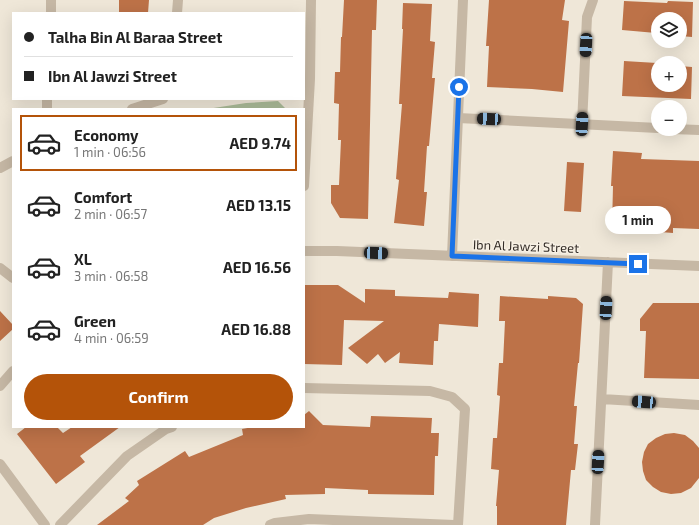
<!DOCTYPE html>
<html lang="en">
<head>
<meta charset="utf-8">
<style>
  :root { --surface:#fff; --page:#f6f6f6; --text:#222; --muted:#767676; --line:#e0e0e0; --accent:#b45309 }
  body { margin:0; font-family:"Exo 2",sans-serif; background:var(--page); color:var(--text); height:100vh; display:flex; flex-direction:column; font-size:15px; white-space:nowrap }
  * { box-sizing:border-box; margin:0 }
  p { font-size:13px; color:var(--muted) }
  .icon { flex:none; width:22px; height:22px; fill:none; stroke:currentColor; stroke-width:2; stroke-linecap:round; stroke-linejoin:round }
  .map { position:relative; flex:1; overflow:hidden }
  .details { position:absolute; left:12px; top:108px; width:293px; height:320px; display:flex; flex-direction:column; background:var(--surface); border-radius:0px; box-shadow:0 4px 16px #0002 }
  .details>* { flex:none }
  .hud { position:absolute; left:12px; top:12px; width:293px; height:88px; border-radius:0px; box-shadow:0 4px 16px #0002; display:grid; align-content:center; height:88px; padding:0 12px; background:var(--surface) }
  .buttons { position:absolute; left:651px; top:12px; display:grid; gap:8px }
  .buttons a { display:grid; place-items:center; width:36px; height:36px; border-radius:50%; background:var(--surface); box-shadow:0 4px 16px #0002; font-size:20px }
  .end { position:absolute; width:18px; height:18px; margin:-9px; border:5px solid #1a73e8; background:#fff; box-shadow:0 0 0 2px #fff }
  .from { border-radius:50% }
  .bubble { position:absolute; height:28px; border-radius:14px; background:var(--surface); box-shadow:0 4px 16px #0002; font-size:13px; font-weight:700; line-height:28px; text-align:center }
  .car { position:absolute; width:12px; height:24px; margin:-12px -6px; border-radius:5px; box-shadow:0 0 3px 1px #0007; background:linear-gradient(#222 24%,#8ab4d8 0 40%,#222 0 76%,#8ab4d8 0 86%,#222 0) }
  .hud b { display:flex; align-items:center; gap:14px; height:38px; font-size:15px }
  .hud b+b { border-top:1px solid var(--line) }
  .hud i { width:10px; height:10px; background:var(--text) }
  ul { padding:7px 0 0; list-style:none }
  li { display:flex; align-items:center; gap:12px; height:56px; margin:0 8px 6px; padding:0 4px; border:2px solid transparent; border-radius:0px }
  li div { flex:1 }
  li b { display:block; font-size:15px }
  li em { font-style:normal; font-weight:700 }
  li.current { border-color:var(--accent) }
  li>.icon { width:36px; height:36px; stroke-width:1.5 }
  .primary-button { display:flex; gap:8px; margin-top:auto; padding:8px 12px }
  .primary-button a { flex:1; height:46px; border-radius:24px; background:var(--accent); color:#fff; font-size:16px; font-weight:700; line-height:46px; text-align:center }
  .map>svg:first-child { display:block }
  .green { fill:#acbc99 }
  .building { fill:#bd7248 }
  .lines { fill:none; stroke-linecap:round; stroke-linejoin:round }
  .minor { stroke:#c6b8a5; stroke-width:10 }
  .route { stroke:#1a73e8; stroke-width:5 }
  .labels { text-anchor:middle; stroke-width:3; stroke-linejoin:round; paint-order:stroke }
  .street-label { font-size:13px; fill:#322b26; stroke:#f7f0e4 }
</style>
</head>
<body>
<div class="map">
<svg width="699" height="525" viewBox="0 0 699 525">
  <rect width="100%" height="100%" fill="#efe7d8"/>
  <path class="green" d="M278 101 286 109H207L246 103Z"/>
  <path class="building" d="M119 0H149L148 13H119Z
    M344 0H377L376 30H372L368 219 340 218 331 203V185H339L341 140H338L339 104 334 103 335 72H340L341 37H342Z
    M489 0H565L562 20 569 21 563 92 532 89 487 87 489 46H486Z
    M624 1 667 3 668 1 693 2 692 37 680 36V19H657L656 33 622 30Z
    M403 3 432 4 430 41 435 42 432 78H435L429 146H427L424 192H427L424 226 394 223 399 180 396 179 402 104H399L403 29H402Z
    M624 61 657 63 656 85H680V66L692 67 691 99 622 96Z
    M613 151 642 153 641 159 699 161V229L673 228V233L648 231V229L612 227 613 186H611Z
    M567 162 584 163 581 212 564 211Z
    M304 285H338L365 303V289L395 290V296L448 298 449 292 479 294 478 327 439 324 438 341H434L433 365 399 363 400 352 385 363 378 354 367 364 348 348 384 321 344 320 342 365 304 364Z
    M500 296 548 299V296L576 298 583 304 579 363H578L574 406H577L574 444H578L575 470H571L566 525H497V506H496L499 470 491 469 493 438H497L500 396 497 395 499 363H503L505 321H499Z
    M653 303H699V379L644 378 646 331H640V319Z
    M0 311 13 325V329L0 341Z
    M309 411 323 425 370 427 371 416 432 418 431 433H439L438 456H435L434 495 368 494V490L325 488V494L285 495 286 499 246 508 214 518 203 525H97L129 501 125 498 139 485 137 481 185 451 189 457 243 435 242 429 253 427H304V415Z
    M26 427H57L63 433 72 427H120L80 456 85 462 56 484 17 434Z
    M674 433 685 435 693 441 699 448V478L691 488 681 493 671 494 661 492 653 487 646 480 643 471 642 462 644 452 648 444 656 438 665 434Z"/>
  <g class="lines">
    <path class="minor" d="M51 13V0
      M177 13 178 0
      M47 109V99
      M132 109 163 99
      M458 118 658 128
      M582 124 587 17 593 0
      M672 129 699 130
      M0 168 13 161
      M304 186 310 79 311 0
      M304 251H337L699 266
      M452 256 463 0
      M0 268 13 278
      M0 386 13 371
      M304 388 430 391 452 397 465 409 458 525
      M602 399 699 405
      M0 464 45 525
      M60 525 127 456 166 429 172 427
      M270 525 275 523 309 519 454 525
      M595 525 608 262"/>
  </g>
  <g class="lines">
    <path class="route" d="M459 87 452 256 638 264"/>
  </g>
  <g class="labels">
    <g class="street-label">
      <text transform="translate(526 246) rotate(2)" y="5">Ibn Al Jawzi Street</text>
    </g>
  </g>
</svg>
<div class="buttons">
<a><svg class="icon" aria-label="layers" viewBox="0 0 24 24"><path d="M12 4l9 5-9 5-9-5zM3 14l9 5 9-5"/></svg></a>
<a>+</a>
<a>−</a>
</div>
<i class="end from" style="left:459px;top:87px"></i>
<i class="end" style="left:638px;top:264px"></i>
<div class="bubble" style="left:605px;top:206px;width:66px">1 min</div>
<i class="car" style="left:586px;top:45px;rotate:183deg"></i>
<i class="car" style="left:489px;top:119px;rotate:273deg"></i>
<i class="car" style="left:582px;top:124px;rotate:3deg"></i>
<i class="car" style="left:376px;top:253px;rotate:92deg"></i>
<i class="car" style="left:606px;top:308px;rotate:3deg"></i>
<i class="car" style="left:644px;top:402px;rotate:274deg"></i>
<i class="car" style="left:598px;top:462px;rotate:3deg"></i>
<div class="hud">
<b><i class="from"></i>Talha Bin Al Baraa Street</b>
<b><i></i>Ibn Al Jawzi Street</b>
</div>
<section class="details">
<ul>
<li class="current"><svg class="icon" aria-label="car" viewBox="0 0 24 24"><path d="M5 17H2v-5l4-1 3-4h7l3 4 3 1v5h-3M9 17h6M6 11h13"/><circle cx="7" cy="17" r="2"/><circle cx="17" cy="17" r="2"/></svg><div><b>Economy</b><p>1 min · 06:56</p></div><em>AED 9.74</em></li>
<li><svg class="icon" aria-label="car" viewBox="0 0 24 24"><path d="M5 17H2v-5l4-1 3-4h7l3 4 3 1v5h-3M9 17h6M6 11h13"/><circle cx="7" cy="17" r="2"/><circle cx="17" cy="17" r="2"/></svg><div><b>Comfort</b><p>2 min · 06:57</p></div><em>AED 13.15</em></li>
<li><svg class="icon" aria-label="car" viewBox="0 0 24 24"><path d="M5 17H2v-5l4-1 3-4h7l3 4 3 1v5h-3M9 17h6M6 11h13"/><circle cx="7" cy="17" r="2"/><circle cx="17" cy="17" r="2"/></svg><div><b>XL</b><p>3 min · 06:58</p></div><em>AED 16.56</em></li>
<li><svg class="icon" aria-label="car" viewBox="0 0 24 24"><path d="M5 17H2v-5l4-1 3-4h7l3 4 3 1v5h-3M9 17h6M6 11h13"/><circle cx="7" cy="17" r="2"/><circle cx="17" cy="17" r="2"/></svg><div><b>Green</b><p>4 min · 06:59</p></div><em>AED 16.88</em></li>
</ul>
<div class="primary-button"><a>Confirm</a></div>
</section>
</div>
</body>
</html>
